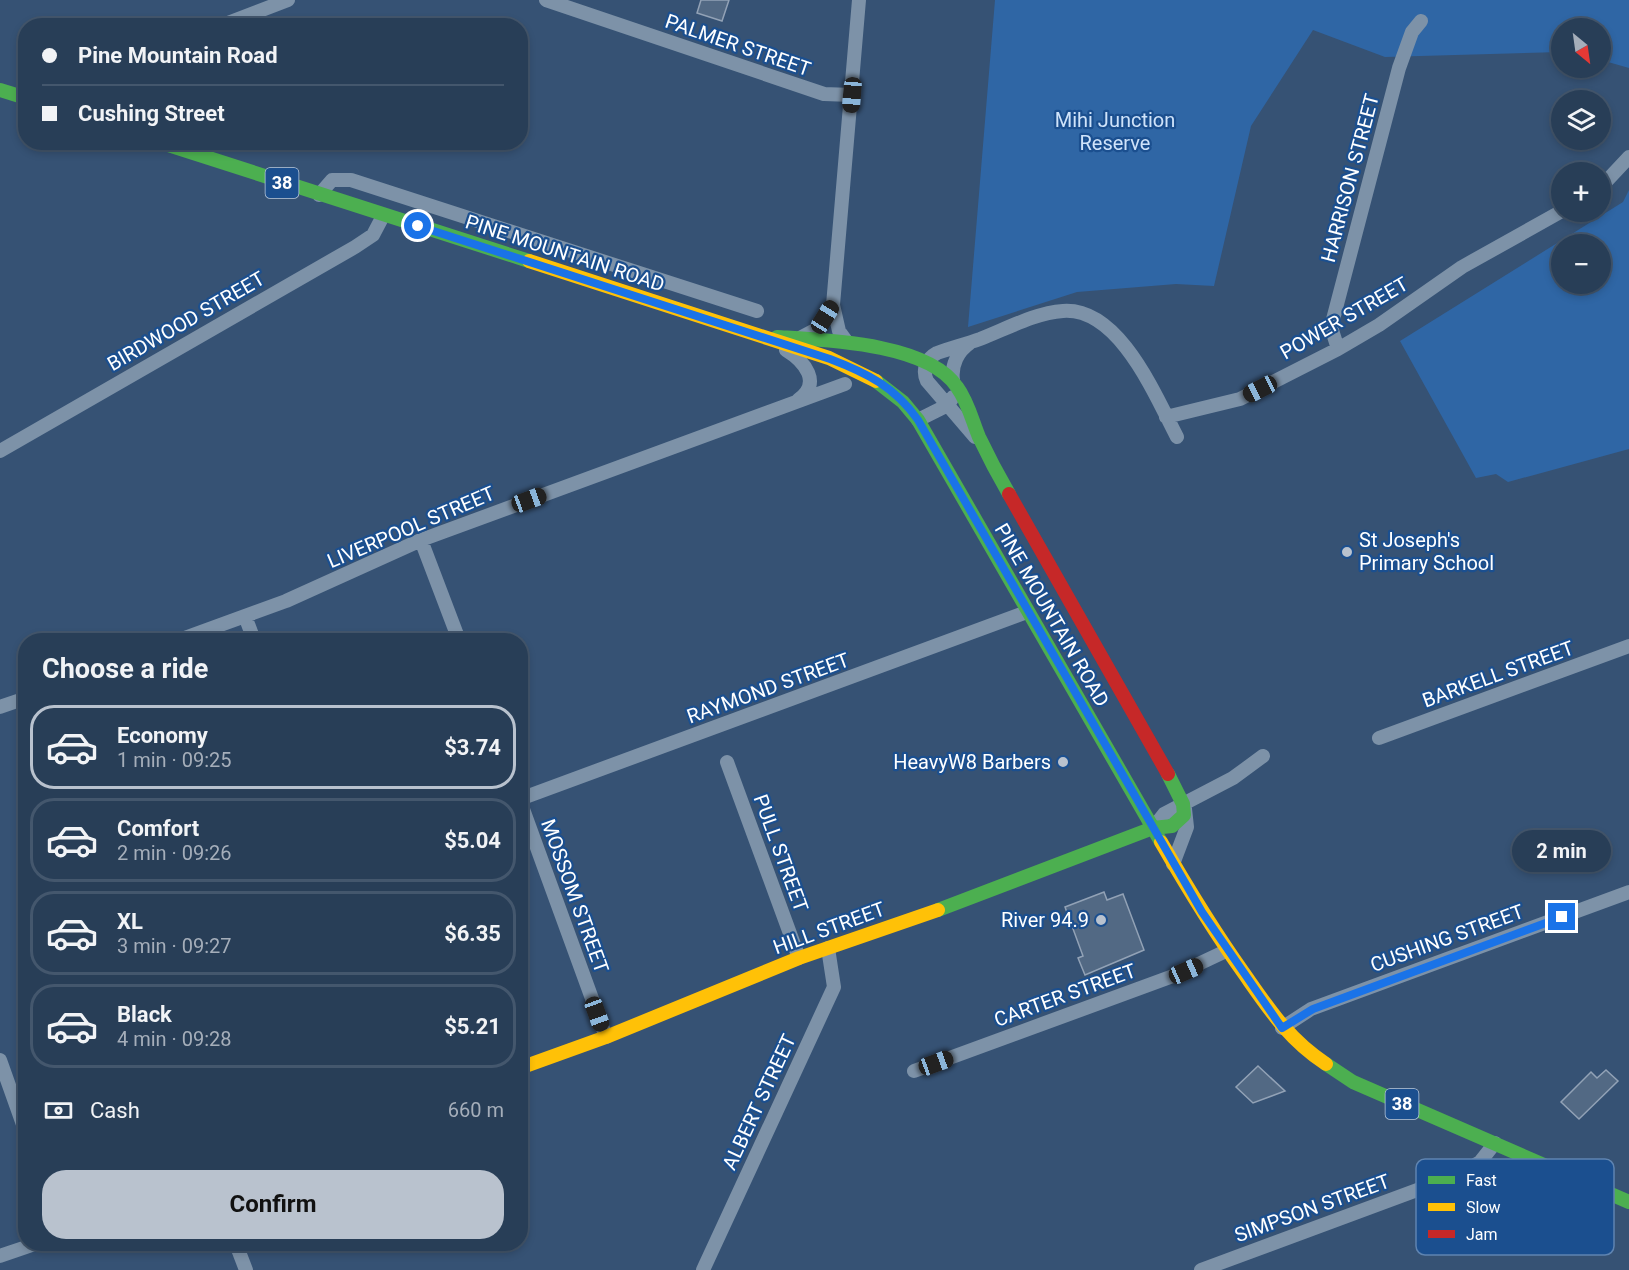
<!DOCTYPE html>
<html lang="en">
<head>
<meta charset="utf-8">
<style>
  :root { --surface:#283e57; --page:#344961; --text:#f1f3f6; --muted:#a5aeba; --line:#44576d; --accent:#b9c2ce }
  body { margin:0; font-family:Roboto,sans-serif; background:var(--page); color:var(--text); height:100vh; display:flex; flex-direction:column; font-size:22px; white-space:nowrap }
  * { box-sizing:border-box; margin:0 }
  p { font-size:20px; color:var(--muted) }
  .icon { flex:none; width:33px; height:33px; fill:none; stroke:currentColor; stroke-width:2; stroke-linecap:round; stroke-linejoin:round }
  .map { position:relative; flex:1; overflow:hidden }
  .drawer { position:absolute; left:18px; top:633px; width:510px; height:618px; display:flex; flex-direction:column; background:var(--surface); border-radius:24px; box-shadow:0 3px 9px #0003,0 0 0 2px var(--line) }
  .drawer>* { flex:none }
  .hud { position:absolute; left:18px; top:18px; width:510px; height:132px; border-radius:24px; box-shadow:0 3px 9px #0003,0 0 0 2px var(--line); display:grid; align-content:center; height:132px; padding:0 24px; background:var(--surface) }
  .needle { width:39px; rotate:151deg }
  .tools { position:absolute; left:1551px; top:18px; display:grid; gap:12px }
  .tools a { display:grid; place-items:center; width:60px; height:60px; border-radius:50%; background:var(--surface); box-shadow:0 3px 9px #0003,0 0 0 2px var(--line); font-size:30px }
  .end { position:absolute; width:27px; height:27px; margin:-14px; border:8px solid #1a73e8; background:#fff; box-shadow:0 0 0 3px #fff }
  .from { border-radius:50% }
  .bubble { position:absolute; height:42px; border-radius:21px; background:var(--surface); box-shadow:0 3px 9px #0003,0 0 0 2px var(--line); font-size:20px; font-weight:700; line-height:42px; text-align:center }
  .car { position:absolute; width:18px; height:36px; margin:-18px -9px; border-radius:8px; box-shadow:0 0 4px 2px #0007; background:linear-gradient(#222 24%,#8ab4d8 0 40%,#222 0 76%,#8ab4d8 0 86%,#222 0) }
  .hud b { display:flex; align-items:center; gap:21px; height:57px; font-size:22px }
  .hud b+b { border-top:2px solid var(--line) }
  .hud i { width:15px; height:15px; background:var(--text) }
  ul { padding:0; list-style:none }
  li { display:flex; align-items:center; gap:18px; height:84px; margin:0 12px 9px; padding:0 12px; border:3px solid var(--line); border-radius:24px }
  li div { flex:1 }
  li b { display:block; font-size:22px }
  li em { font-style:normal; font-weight:700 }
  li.active { border-color:var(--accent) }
  li>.icon { width:54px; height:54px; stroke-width:1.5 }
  h2 { padding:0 24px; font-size:27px; line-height:72px }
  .pay { display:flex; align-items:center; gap:15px; height:66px; padding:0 24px; font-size:22px }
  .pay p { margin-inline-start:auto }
  .cta { display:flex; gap:12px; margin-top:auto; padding:12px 24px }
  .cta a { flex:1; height:69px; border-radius:24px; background:var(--accent); color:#111; font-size:24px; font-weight:700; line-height:69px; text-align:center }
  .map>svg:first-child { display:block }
  .green { fill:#2f66a5; fill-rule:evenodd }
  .building { fill:#526984; stroke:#92a2b6; stroke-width:1.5 }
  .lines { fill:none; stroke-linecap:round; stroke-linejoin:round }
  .street { stroke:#7d92a8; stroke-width:14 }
  .fast { stroke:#4caf50; stroke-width:14 }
  .slow { stroke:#ffc107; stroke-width:14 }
  .jam { stroke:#c62828; stroke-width:14 }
  .route { stroke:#1a73e8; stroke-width:8 }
  .poi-dot { fill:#b9c2ce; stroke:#1b4f8f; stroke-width:2 }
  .labels { text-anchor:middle; stroke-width:4.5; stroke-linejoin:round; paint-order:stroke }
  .shield { fill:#1b4f8f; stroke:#bbcadd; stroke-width:1.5 }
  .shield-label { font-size:18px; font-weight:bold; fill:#fff }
  .street-label { font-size:20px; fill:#fff; stroke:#1b4f8f }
  .park-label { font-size:20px; fill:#cfe3fa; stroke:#1b4f8f }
  .poi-label { font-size:20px; fill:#fff; stroke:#1b4f8f; text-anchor:end }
  .key { fill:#1b4f8f; stroke:#5f84b1; stroke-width:1.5 }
  .key-label { font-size:16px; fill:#fff }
</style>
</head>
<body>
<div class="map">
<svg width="1629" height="1270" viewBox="0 0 1629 1270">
  <rect width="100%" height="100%" fill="#365274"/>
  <path class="green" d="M995 0H1629V68L1601 60 1600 28H1562L1561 52 1385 57 1313 30 1251 126 1214 286 1176 284 1077 292 968 327Z
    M1629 190V449L1508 482 1496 474 1476 478 1400 341 1623 202ZM1562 244H1600V284H1562Z"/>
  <path class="building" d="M701 0H729L722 21 697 13Z
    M1104 892 1107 900 1123 894 1144 950 1085 975 1078 958 1083 956 1065 907Z
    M1258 1066 1285 1091 1253 1103 1236 1087Z
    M1606 1070 1618 1081 1579 1119 1561 1102 1591 1072 1597 1078Z"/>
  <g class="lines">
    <path class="street" d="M546 0 824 94 852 95
      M220 26 288 0
      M1600 188 1629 157
      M319 195 332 180H351L757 311
      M800 338 817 329 833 305
      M847 342 839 331 833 305 859 0
      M1338 349 1331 327 1336 308 1399 68 1412 32 1421 21
      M786 350C804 361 823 383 798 400
      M953 380C951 365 958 351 970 343
      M1166 417 1240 399 1338 349 1379 325 1462 267 1562 211
      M918 420 948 405 953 397
      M975 437 927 381C922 370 926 359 937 353 951 348 966 344 980 339 1006 329 1035 313 1063 311 1119 307 1155 395 1177 437
      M0 451 355 247 373 235 383 216
      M421 540 459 640
      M245 616 254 640
      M179 640 286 601 421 540 845 384
      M0 707 26 698
      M1379 738 1629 646
      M727 762 799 958
      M520 799 1027 612
      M520 801 606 1037
      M1153 828 1164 814 1233 778 1263 756
      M1173 864 1187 827 1185 809
      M1282 1028 1311 1009 1629 892
      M0 1060 26 1133
      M914 1071 1173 976 1226 951
      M236 1244 246 1270
      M0 1256 35 1244
      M703 1270 834 987 828 948
      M1201 1270 1455 1176 1480 1162 1495 1143"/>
    <path class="fast" d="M0 90 26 98
      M159 142 529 261
      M777 337C825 340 928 343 957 387 968 402 972 420 979 437 988 456 998 475 1009 494
      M876 381 903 402 918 420 1161 842
      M938 910 1153 828 1172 826 1184 815 1183 804 1168 774
      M1326 1064 1353 1082 1629 1202"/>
    <path class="slow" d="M529 261 829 358 876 381
      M1161 842C1187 887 1213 930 1243 972 1269 1009 1288 1039 1326 1064
      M520 1068 606 1037 799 958 938 910"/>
    <path class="jam" d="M1009 494 1168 774"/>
  </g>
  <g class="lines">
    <path class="route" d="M418 226 830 359C867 373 895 387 918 420L1202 912 1282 1028 1313 1009 1562 917"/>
  </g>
  <g class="poi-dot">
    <circle cx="1347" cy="552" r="6"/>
    <circle cx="1063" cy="762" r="6"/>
    <circle cx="1101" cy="920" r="6"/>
  </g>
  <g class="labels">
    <g class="shield">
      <rect x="265.5" y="168" width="33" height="30" rx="4.5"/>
      <rect x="1385.5" y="1089" width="33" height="30" rx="4.5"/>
    </g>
    <g class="shield-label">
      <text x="282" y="189">38</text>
      <text x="1402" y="1110">38</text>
    </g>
    <g class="street-label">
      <text transform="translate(738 45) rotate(19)" y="7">PALMER STREET</text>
      <text transform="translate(1350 178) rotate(-75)" y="7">HARRISON STREET</text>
      <text transform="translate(565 253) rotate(18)" y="7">PINE MOUNTAIN ROAD</text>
      <text transform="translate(1344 318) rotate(-30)" y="7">POWER STREET</text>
      <text transform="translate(186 321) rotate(-30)" y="7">BIRDWOOD STREET</text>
      <text transform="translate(411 527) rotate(-23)" y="7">LIVERPOOL STREET</text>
      <text transform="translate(1052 615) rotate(60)" y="7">PINE MOUNTAIN ROAD</text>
      <text transform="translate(1498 674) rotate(-20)" y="7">BARKELL STREET</text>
      <text transform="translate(768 688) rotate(-20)" y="7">RAYMOND STREET</text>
      <text transform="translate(781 853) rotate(70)" y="7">PULL STREET</text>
      <text transform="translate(575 896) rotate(70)" y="7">MOSSOM STREET</text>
      <text transform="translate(829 928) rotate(-20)" y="7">HILL STREET</text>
      <text transform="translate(1447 938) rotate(-20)" y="7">CUSHING STREET</text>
      <text transform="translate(1065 995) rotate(-20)" y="7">CARTER STREET</text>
      <text transform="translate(759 1102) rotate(-65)" y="7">ALBERT STREET</text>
      <text transform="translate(1312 1208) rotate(-20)" y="7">SIMPSON STREET</text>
    </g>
    <g class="park-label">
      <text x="1115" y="127">Mihi Junction<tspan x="1115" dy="23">Reserve</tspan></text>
    </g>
    <g class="poi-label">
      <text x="1359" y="547" text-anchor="start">St Joseph's<tspan x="1359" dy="23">Primary School</tspan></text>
      <text x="1051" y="769">HeavyW8 Barbers</text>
      <text x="1089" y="927">River 94.9</text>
    </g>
  </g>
  <rect x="1416" y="1159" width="198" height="96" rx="9" class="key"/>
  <rect x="1428" y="1176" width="27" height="8" fill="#4caf50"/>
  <rect x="1428" y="1203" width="27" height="8" fill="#ffc107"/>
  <rect x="1428" y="1230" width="27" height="8" fill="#c62828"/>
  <g class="key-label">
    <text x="1466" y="1186">Fast</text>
    <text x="1466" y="1213">Slow</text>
    <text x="1466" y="1240">Jam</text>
  </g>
</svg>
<div class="tools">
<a><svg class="needle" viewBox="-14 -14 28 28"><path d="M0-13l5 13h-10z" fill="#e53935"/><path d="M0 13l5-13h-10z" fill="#a5aeba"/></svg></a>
<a><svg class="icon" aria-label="layers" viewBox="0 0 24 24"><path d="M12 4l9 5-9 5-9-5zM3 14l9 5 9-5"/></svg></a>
<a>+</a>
<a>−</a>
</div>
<i class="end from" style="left:418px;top:226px"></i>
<i class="end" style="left:1562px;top:917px"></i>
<div class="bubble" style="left:1512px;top:830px;width:99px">2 min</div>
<i class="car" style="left:852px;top:95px;rotate:185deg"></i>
<i class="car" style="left:825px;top:317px;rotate:32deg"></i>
<i class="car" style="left:1260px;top:389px;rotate:243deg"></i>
<i class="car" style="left:529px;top:500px;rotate:70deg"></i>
<i class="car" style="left:1186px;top:971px;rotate:66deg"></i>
<i class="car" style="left:597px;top:1014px;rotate:160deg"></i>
<i class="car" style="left:936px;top:1063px;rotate:70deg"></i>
<div class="hud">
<b><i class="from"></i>Pine Mountain Road</b>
<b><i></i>Cushing Street</b>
</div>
<section class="drawer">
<h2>Choose a ride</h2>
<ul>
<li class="active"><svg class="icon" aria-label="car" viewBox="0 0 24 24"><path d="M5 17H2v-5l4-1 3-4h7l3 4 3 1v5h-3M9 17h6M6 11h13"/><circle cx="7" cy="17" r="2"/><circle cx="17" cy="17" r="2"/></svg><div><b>Economy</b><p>1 min · 09:25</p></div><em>$3.74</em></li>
<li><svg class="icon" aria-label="car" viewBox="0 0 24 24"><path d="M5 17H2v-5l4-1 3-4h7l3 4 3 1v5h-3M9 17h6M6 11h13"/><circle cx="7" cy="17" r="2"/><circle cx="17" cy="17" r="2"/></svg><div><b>Comfort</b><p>2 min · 09:26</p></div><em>$5.04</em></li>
<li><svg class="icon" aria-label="car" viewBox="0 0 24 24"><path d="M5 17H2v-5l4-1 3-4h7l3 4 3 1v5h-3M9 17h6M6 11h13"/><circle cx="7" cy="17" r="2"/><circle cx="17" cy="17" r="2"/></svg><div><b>XL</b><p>3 min · 09:27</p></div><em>$6.35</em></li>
<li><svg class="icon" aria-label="car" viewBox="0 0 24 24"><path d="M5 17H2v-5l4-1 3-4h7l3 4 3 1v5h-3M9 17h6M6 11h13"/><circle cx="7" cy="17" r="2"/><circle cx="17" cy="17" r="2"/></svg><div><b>Black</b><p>4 min · 09:28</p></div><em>$5.21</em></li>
</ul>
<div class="pay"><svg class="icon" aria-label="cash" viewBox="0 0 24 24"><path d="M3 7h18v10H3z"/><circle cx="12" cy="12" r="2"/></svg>Cash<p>660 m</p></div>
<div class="cta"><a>Confirm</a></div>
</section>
</div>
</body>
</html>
